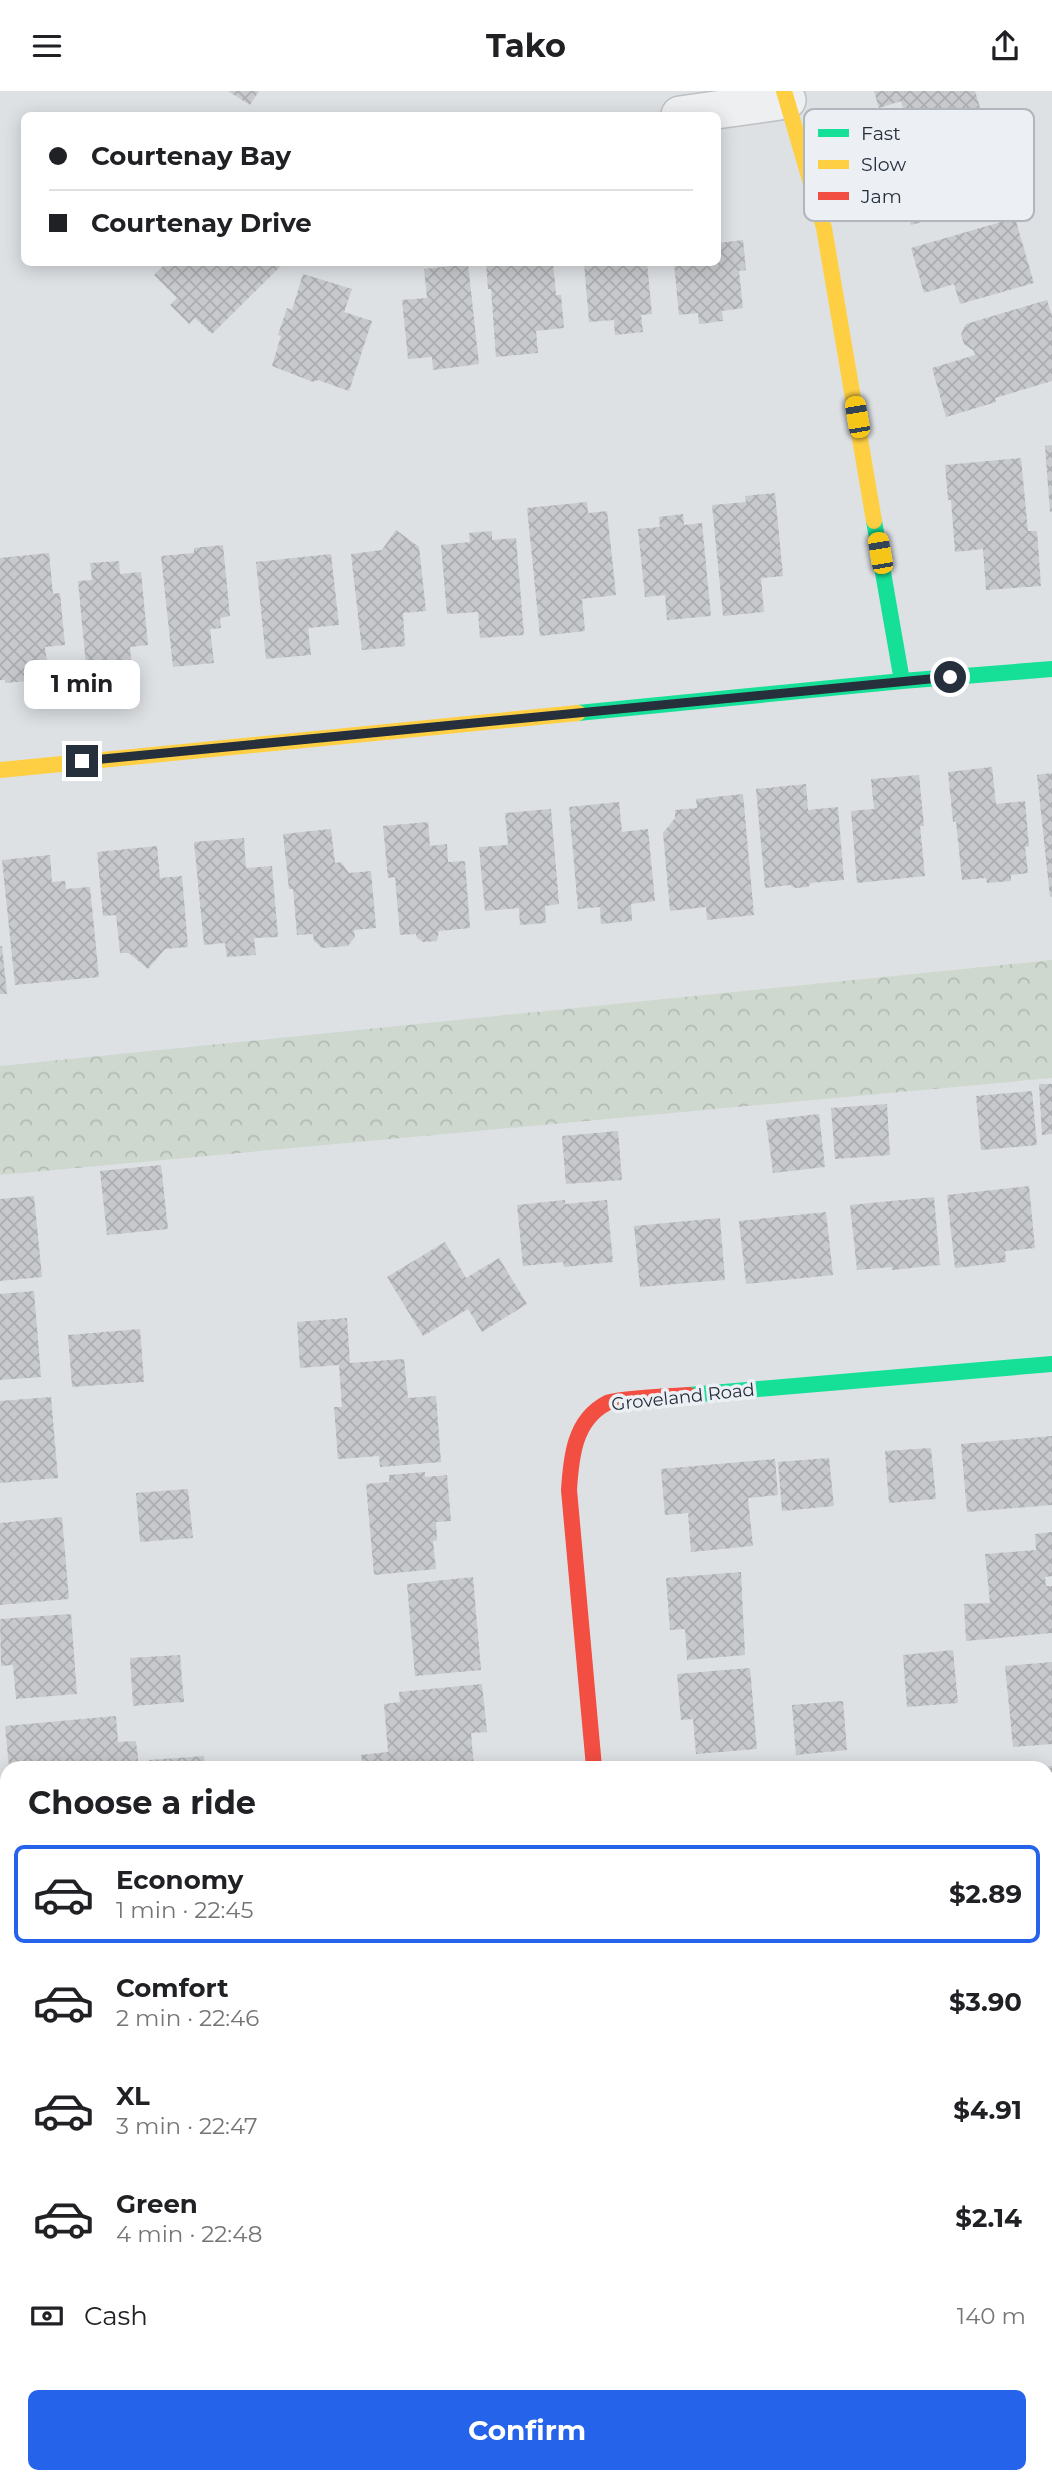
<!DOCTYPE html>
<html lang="en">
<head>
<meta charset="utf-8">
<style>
  :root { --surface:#fff; --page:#f6f6f6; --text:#202124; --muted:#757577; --line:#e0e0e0; --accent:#2563eb }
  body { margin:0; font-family:Montserrat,sans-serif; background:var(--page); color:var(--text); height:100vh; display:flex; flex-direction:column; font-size:26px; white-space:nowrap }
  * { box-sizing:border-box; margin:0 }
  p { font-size:23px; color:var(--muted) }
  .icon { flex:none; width:38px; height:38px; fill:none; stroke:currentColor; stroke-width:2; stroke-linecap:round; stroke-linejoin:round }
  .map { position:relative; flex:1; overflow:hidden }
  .sheet { position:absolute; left:0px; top:1670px; width:1054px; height:723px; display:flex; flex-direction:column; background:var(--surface); border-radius:21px 21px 0 0; box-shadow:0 4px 18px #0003 }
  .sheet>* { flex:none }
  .banner { position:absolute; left:21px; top:21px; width:700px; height:154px; border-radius:10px; box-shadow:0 4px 18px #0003; display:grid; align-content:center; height:154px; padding:0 28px; background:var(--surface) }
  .end { position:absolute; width:32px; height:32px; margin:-16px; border:9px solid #262f3c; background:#fff; box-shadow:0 0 0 4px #fff }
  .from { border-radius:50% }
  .bubble { position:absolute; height:49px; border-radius:10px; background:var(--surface); box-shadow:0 4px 18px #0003; font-size:23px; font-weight:700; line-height:49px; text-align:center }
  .car { position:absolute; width:21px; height:42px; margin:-21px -10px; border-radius:9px; box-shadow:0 0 5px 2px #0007; background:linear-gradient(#f5c518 24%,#345 0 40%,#f5c518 0 76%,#345 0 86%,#f5c518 0) }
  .banner b { display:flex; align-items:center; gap:24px; height:66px; font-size:26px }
  .banner b+b { border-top:2px solid var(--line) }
  .banner i { width:18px; height:18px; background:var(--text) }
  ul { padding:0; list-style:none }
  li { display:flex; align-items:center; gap:21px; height:98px; margin:0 14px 10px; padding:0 14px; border:4px solid transparent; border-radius:10px }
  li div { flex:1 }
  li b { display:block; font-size:26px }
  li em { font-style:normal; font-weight:700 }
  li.active { border-color:var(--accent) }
  li>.icon { width:63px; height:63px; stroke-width:1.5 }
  h2 { padding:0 28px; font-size:32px; line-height:84px }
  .pay { display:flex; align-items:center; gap:18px; height:77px; padding:0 28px; font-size:26px }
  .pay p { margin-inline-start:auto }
  .cta { display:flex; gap:14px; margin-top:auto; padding:14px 28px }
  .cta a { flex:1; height:80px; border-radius:10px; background:var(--accent); color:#fff; font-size:28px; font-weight:700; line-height:80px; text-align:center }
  header { display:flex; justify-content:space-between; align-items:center; height:91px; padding:0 28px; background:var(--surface); font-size:32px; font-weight:700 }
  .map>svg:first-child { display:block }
  .forest { fill:url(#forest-crowns) }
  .building { fill:url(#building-cross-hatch) }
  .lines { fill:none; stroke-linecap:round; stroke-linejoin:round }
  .street-casing { stroke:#bdbfc2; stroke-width:40 }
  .street { stroke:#eeeff1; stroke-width:37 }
  .fast { stroke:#16e098; stroke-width:16 }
  .slow { stroke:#ffcf43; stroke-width:16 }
  .jam { stroke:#f24e42; stroke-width:16 }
  .route { stroke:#262f3c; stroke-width:9 }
  .labels { text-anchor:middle; stroke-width:7; stroke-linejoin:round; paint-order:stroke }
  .street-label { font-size:18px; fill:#262f3c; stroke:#ecf0f4 }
  .key { fill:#ecf0f4; stroke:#b1b6bd; stroke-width:2 }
  .key-label { font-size:19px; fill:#262f3c }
</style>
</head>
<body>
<header><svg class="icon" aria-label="menu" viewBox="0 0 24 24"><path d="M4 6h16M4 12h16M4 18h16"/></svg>Tako<svg class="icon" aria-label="share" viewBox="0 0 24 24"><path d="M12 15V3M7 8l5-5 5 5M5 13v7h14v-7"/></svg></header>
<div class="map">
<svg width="1052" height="2391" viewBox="0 0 1052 2391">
  <defs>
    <pattern id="forest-crowns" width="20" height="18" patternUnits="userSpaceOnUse" patternTransform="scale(1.75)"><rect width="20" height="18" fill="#cfd8cf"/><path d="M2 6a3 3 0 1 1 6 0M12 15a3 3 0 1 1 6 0" fill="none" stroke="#b2bab3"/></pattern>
    <pattern id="building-cross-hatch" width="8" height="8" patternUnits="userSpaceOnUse" patternTransform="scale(1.75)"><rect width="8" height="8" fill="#c7c9cc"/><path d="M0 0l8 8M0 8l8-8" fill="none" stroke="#abadb0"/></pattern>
  </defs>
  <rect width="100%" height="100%" fill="#dee1e4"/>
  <path class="forest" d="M1052 869V987L0 1084V975Z"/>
  <path class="building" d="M228 0H259L250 14Z
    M874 0H975L981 20 910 41 901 10 879 17Z
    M1004 33 1021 94 956 114 958 121 911 134 898 85 931 76 928 66 938 63 935 52Z
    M1015 127 1034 192 960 213 954 193 924 202 911 157Z
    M743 149 746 179 739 180 743 217 722 220 723 230 699 233 698 222 679 224 674 172H718V152Z
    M166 172H284L212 243 195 227 189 233 170 214 177 207 154 184Z
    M486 172H553L556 204H561L564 237 536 240 538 262 496 266 491 198H488Z
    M584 172H647L652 223 641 224 643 241 615 244 614 229 589 231Z
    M468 173 479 273 433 279 432 266 408 268 402 209 427 207 424 178Z
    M303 183 352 198 344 221 372 230 349 300 318 289 313 291 272 275 281 245 278 244 287 217 292 219Z
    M1047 209 1052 225V290L995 307 996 311 946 326 932 277 975 264 974 260 964 253 961 243 966 233Z
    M1052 354V420L1050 421 1045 355Z
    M1021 367 1028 440H1037L1041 495 986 499 983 458 955 461 951 409H948L945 374Z
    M775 402 783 485 761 487 764 521 723 525 712 414 746 411 745 405Z
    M587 411 588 422 607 420 616 504 582 508 585 540 540 545 527 417Z
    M683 423 684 434 702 432 711 525 667 529 665 504 645 506 638 438 660 436 659 426Z
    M396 439 419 456 426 520 403 522 405 555 362 559 351 463 382 459Z
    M492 440V449L516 447 524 544 480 547 478 521 447 523 441 454 470 451 469 442Z
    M223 454 230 525 220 527 221 537 210 538 214 572 173 576 161 465 194 462V457Z
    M49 462 53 503 60 502 65 554 45 556 49 588 5 592V589H0V467Z
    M331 463 339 534 308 537 311 564 266 568 256 471Z
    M119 470 120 483 141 481 148 554 130 556 132 581 87 585 78 490 92 489 90 472Z
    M992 676 996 713 1025 710 1029 755 1025 756 1028 782 1011 784V790L987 792 986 787 962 789 956 730 953 731 948 681Z
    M1052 682V806H1050L1037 684Z
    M919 684 924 735H920L925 785 857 792 851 720 874 718 871 688Z
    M806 693 808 719 838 716 844 789 811 792 808 796 795 797 790 794 765 797 756 698Z
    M743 703 754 824 707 829 706 816 670 820 663 742 675 727V719L697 717 696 708Z
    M619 711 622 741 648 738 655 810 631 813 632 830 601 833 600 816 578 818 569 716Z
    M551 718 559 813 545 815 546 832 520 834 519 817 485 820 479 756 508 754 505 722Z
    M428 731 430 755 447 753 448 771 465 770 470 837 439 840 437 850 423 851 417 847 416 843 400 844 395 786 388 787 383 735Z
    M331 738 335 772 341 771 349 782 371 780 376 837 354 839 355 846 348 855 322 857 314 850 313 843 297 844 293 798H289L283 743Z
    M244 747 246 777 272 775 278 846 254 847 256 864 227 866 225 852 204 854 194 751Z
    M157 755 160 787 182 785 188 856 165 858 148 878 129 862H120L116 824 103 825 97 761Z
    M50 764 52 791 65 790 66 798 90 796 99 886 15 894 2 769Z
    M0 855H2L7 903H0Z
    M1039 993H1052V1043L1042 1044Z
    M1032 1000 1037 1054 981 1059 976 1005Z
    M887 1013 890 1064 835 1068 831 1017Z
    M819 1023 825 1076 773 1082 766 1029Z
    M618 1040 622 1089 566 1093 562 1045Z
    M161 1074 168 1138 107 1144 100 1080Z
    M1029 1095 1035 1157 1005 1160 1006 1171 955 1177 947 1104Z
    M34 1105 42 1186 0 1190V1108Z
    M934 1106 940 1174 892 1179V1176L857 1179 850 1114Z
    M565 1109V1113L607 1109 613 1171 564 1176 563 1171 523 1175 517 1114Z
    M826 1121 833 1184 746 1193 739 1130Z
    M720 1127 725 1189 640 1196 634 1135Z
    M445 1151 466 1187 499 1167 527 1213 482 1241 468 1218 423 1245 387 1186Z
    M34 1200 41 1286 0 1289V1203Z
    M347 1227 350 1272 404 1268 408 1307 436 1305 441 1371 380 1376 379 1365 338 1368 334 1316H342L339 1274 300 1277 297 1231Z
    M140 1238 144 1291 72 1296 68 1244Z
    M51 1306 58 1387 0 1392V1310Z
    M1052 1345V1414L967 1421 961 1353Z
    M931 1357 936 1408 889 1412 885 1360Z
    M829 1367 834 1415 782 1420 778 1371Z
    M775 1368 778 1404 748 1407 753 1455 691 1461 688 1422 665 1424 661 1378Z
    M425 1381V1386L447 1384 451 1430 436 1431 437 1449 433 1450 436 1478 374 1484 366 1393 389 1391V1384Z
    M188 1398 193 1447 140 1451 136 1402Z
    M62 1426 69 1508 0 1514V1432Z
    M1052 1441V1485L1045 1486 1046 1495H1052V1542L966 1550 964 1513 990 1512 985 1463 1036 1459 1035 1443Z
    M741 1481 745 1564 687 1569 685 1538 670 1539 666 1487Z
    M473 1486 481 1579 415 1585 407 1493Z
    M71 1523 77 1603 16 1608 13 1574 1 1575 0 1528Z
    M953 1559 958 1612 907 1616 903 1564Z
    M180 1564 184 1611 133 1615 130 1567Z
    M1052 1571V1653L1013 1656 1005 1575Z
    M750 1577 757 1658 696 1663 693 1628 681 1629 677 1583Z
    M482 1593 487 1641 471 1642 474 1676H363L361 1664 388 1661 384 1613 400 1611 399 1601Z
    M843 1610 847 1659 796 1664 792 1614Z
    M116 1625 118 1651 136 1650 139 1676H9L5 1635Z
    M204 1665 205 1676H149V1669Z
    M1052 1675V1738L1046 1739V1676Z
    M1052 1780V1864L1046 1865V1781Z
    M1046 1904H1052V1991H1047Z
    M1052 2006V2090H1046V2007Z
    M1046 2131H1052V2218L1047 2219Z
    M1052 2246V2331L1046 2332V2247Z
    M70 2385H142V2391H70Z
    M402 2385H454L455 2391H403Z
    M484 2385H542L543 2391H485Z
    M745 2385H843V2391H746Z
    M973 2385H1020V2389L973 2391Z"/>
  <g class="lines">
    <defs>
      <path id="street" d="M680 24 787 9
        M658 2385V2391"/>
    </defs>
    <use href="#street" class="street-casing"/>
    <use href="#street" class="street"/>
    <path class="fast" d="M874 430 902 590
      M578 622 902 590 1052 578
      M689 1304 1052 1273"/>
    <path class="slow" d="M784 0 824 137 874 430
      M0 679 578 622"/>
    <path class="jam" d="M594 1676 569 1399C571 1367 574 1329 607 1312 616 1307 674 1305 689 1304"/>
  </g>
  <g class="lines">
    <path class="route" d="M82 670 950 586"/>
  </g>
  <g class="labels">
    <g class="street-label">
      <text transform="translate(683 1306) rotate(-6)" y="6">Groveland Road</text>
    </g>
  </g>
  <rect x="804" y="18" width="230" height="112" rx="10" class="key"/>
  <rect x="818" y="38" width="31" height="8" fill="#16e098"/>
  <rect x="818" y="69" width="31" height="9" fill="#ffcf43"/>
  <rect x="818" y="101" width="31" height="8" fill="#f24e42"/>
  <g class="key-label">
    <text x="861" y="49">Fast</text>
    <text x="861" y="80">Slow</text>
    <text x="861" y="112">Jam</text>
  </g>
</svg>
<i class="end from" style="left:950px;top:586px"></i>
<i class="end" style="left:82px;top:670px"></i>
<div class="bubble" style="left:24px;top:569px;width:116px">1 min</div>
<i class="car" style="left:857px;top:326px;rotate:350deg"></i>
<i class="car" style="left:880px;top:462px;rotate:350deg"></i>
<div class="banner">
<b><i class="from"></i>Courtenay Bay</b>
<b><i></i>Courtenay Drive</b>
</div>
<section class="sheet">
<h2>Choose a ride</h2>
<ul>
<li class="active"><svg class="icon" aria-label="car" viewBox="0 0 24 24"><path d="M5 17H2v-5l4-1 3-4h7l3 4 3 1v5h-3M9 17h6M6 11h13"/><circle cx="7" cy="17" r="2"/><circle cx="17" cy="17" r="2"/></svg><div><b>Economy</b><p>1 min · 22:45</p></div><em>$2.89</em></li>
<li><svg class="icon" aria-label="car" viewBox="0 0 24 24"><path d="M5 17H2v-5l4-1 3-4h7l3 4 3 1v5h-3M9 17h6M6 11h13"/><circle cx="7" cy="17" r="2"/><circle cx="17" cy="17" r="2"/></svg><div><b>Comfort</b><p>2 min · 22:46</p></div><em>$3.90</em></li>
<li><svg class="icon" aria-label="car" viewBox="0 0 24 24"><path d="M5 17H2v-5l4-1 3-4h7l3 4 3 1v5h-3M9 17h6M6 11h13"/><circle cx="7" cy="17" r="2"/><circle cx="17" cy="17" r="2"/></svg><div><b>XL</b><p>3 min · 22:47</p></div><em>$4.91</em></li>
<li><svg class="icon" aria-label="car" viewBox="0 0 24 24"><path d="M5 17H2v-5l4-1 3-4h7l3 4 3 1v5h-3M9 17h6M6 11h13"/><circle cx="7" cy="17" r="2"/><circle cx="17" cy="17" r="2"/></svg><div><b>Green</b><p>4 min · 22:48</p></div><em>$2.14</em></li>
</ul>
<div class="pay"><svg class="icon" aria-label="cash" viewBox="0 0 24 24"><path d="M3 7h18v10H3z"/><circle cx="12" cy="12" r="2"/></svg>Cash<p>140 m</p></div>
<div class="cta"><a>Confirm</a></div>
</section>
</div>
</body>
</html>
